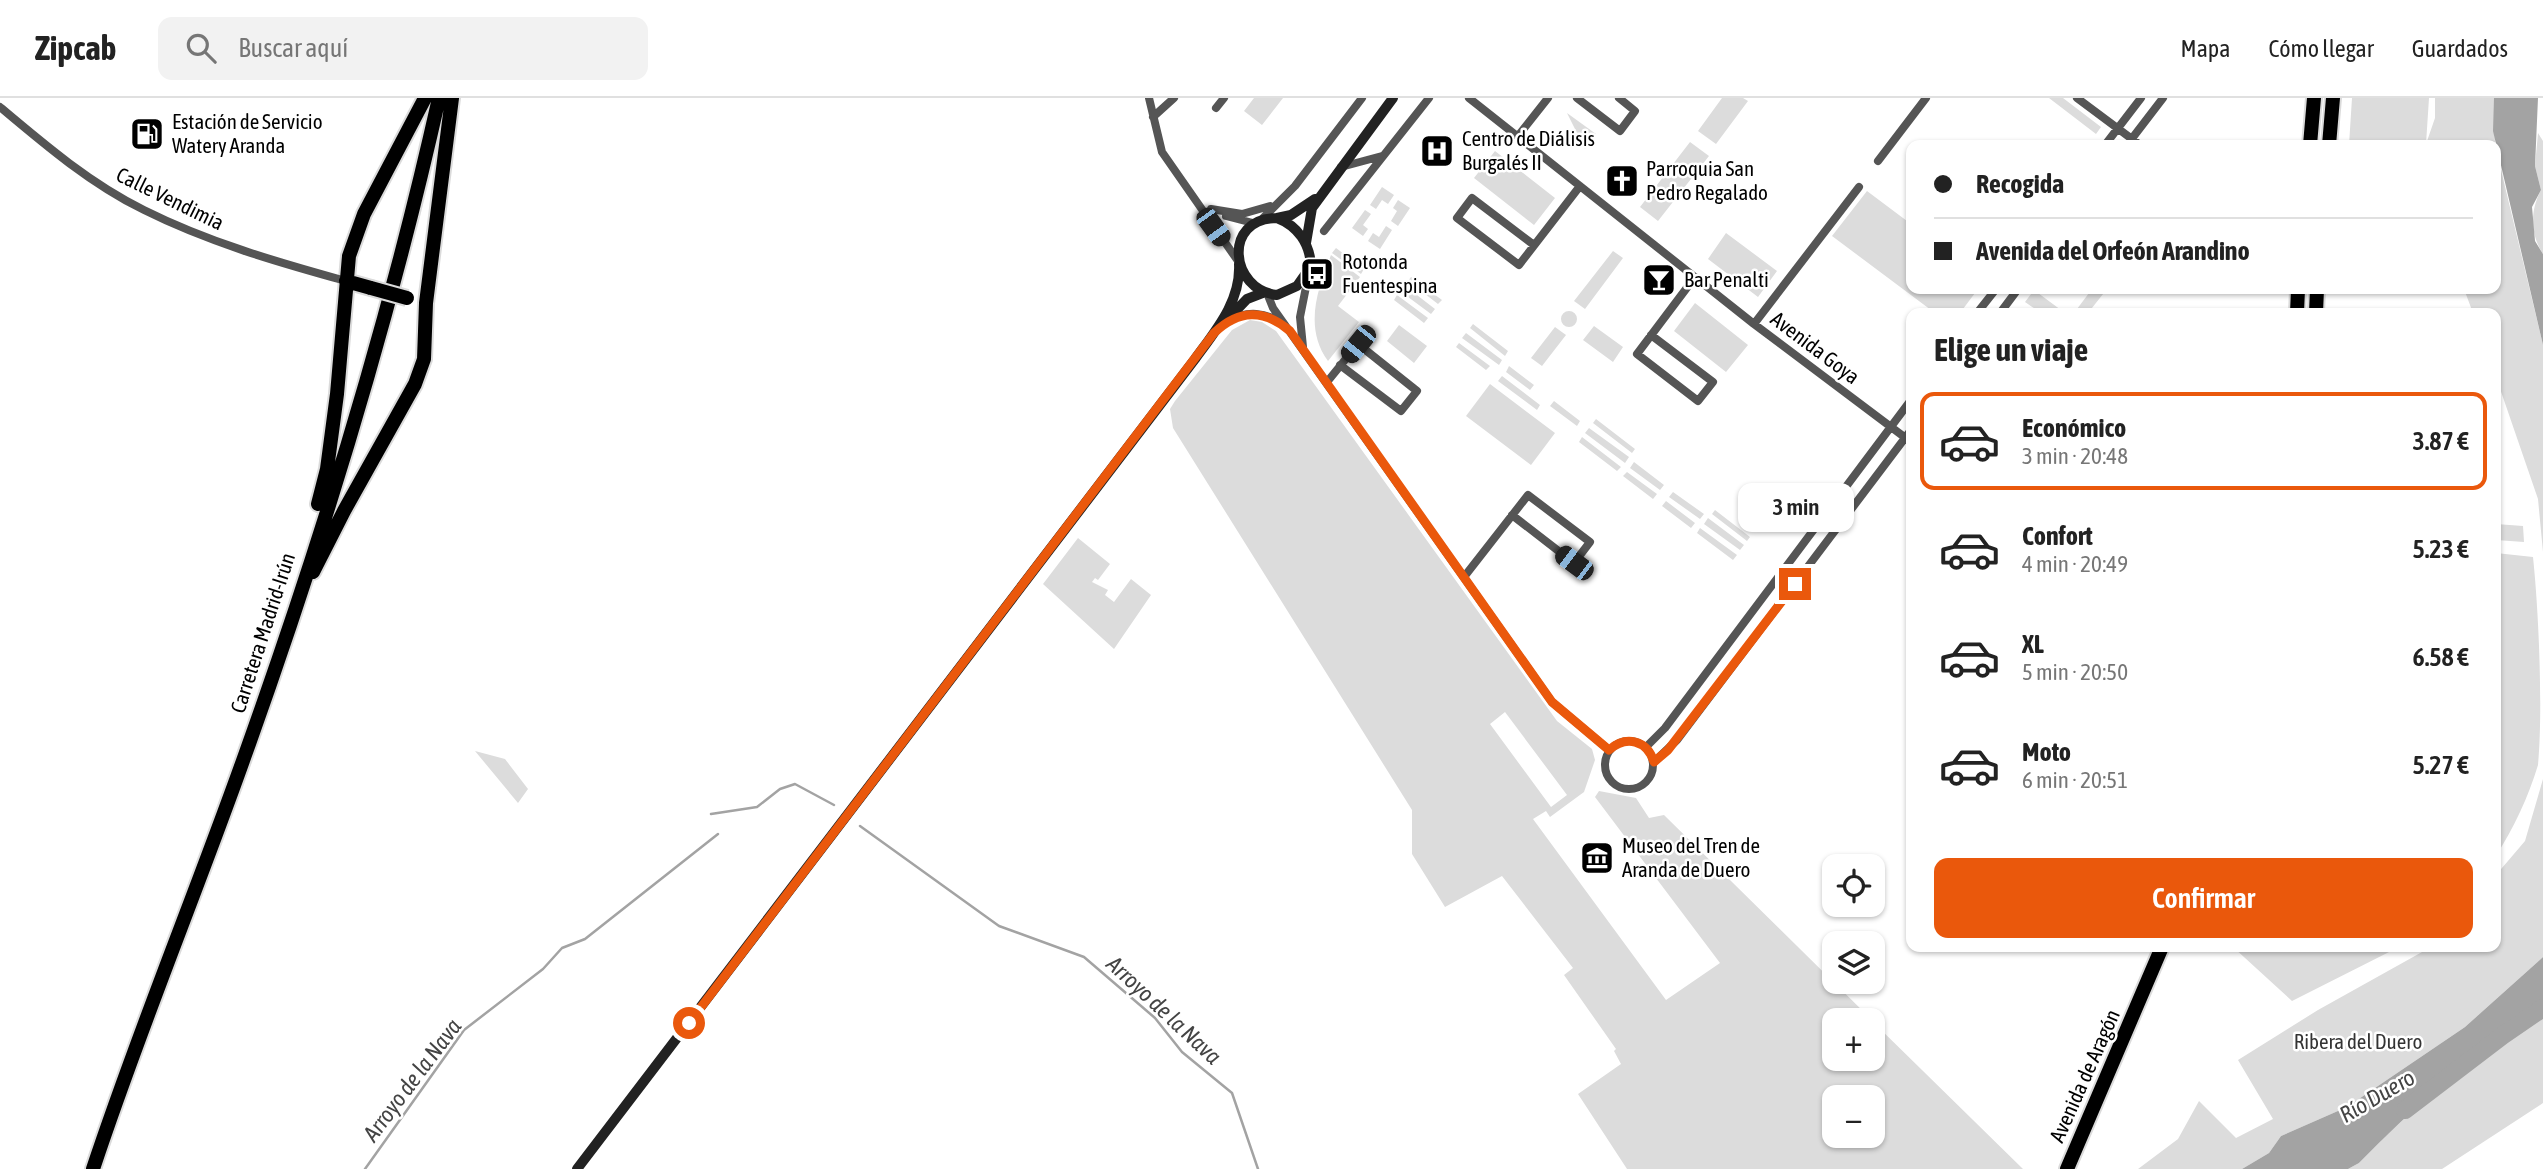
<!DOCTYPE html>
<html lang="es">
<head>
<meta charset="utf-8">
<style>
  :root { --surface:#fff; --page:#f2f2f2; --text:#222; --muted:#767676; --line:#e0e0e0; --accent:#ea580c }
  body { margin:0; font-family:"Asap Condensed",sans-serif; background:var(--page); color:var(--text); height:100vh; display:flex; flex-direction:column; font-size:26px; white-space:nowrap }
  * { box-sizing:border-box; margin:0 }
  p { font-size:23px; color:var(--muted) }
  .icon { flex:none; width:38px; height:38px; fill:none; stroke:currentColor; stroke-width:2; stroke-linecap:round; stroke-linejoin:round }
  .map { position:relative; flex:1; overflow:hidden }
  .drawer { position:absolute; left:1906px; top:210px; width:595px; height:644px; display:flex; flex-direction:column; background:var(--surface); border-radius:14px; box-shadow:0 2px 5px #0004 }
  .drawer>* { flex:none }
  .top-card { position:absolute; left:1906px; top:42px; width:595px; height:154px; border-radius:14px; box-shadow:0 2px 5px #0004; display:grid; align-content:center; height:154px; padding:0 28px; background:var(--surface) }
  .fabs { position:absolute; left:1822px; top:756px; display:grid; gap:14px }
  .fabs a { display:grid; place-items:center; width:63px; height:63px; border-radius:14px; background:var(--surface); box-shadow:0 2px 5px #0004; font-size:35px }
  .end { position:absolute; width:32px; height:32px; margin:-16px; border:9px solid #ea580c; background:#fff; box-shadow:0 0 0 4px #fff }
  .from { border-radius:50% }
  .bubble { position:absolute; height:49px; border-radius:14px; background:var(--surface); box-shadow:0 2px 5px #0004; font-size:23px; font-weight:600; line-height:49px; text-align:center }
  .car { position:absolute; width:21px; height:42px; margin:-21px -10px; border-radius:9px; box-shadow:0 0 5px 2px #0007; background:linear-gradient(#222 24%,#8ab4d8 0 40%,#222 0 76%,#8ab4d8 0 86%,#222 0) }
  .top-card b { display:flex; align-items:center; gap:24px; height:66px; font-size:26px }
  .top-card b+b { border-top:2px solid var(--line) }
  .top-card i { width:18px; height:18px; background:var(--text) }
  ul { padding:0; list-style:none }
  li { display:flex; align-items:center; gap:21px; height:98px; margin:0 14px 10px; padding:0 14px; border:4px solid transparent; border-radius:14px }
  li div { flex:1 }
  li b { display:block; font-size:26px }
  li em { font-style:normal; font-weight:600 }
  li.on { border-color:var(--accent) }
  li>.icon { width:63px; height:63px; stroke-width:1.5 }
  h2 { padding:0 28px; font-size:32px; line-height:84px }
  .action { display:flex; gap:14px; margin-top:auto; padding:14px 28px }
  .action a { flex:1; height:80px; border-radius:14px; background:var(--accent); color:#fff; font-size:28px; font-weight:600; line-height:80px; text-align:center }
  header { display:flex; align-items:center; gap:42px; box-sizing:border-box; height:98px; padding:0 35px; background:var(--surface); border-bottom:2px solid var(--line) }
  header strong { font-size:33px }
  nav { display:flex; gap:38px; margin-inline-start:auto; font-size:24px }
  .search { width:490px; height:63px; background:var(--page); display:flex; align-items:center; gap:18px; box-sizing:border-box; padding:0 24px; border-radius:14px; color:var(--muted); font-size:26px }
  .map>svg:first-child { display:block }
  .green { fill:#dcdcdc; fill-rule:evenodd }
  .water { fill:#a3a3a3 }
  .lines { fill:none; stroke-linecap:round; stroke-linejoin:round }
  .stream { stroke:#a3a3a3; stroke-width:2.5 }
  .river { stroke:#a3a3a3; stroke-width:18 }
  .highway-casing { stroke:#dbdbdb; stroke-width:18 }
  .street { stroke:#555; stroke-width:8 }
  .secondary { stroke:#222; stroke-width:10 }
  .highway { stroke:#000; stroke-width:14 }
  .highway-bridge-casing { stroke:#dbdbdb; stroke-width:18; stroke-linecap:butt }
  .highway-bridge { stroke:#000; stroke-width:14 }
  .route { stroke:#ea580c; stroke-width:9 }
  .labels { text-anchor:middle; stroke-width:5; stroke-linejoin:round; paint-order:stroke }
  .poi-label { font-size:21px; fill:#000; stroke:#fff; text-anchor:start }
  .street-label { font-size:21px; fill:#000; stroke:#fff }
  .park-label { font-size:21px; fill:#333; stroke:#fff }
  .water-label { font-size:23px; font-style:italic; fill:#444; stroke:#fff }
</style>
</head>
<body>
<header>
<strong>Zipcab</strong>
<div class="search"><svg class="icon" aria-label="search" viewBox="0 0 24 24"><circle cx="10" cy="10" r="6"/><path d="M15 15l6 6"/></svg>Buscar aquí</div>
<nav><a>Mapa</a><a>Cómo llegar</a><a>Guardados</a></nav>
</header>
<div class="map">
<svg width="2543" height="1071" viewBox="0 0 2543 1071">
  <rect width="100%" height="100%" fill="#fff"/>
  <path class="green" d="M1254 0H1283L1262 27 1244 13Z
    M1722 0H1743L1748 3 1716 46 1698 33Z
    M2049 0H2063L2101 29 2096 36Z
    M2352 0H2429L2426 46 2435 20V0H2494L2495 47H2349Z
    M1567 15 1596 36 1585 51Z
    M2538 35 2543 43V156C2530 135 2530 113 2541 92L2535 68Z
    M1690 44 1709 58 1658 123 1640 109Z
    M2496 51 2543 247V454L2538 401 2496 279V215H2473L2464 191H2496Z
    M1495 53 1555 100 1534 127 1474 80Z
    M1382 89 1394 97 1388 106 1382 102 1376 111 1370 107Z
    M1867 93 1911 126V191H1978L1960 215H1935L1832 138Z
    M1398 102 1410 110 1398 128 1391 123 1397 113 1393 110Z
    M1365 112 1371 116 1363 127 1368 131 1363 138 1352 130Z
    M1386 128 1392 132 1380 151 1368 143 1373 135 1379 139Z
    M1726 135 1777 173 1758 199 1708 161Z
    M1336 150 1364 171 1361 176 1332 155Z
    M1613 153 1623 160 1585 211 1574 203Z
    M1331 157 1360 179 1338 208 1359 224 1328 263C1304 230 1317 192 1331 157Z
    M1411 179 1442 202 1438 206 1408 183Z
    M1404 187 1435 211 1431 216 1400 193Z
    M2092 191H2107L2088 215H2081L2077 211Z
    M2034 192 2065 215H2041L2025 204Z
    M1397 197 1428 220 1424 225 1394 202Z
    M1695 205 1748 247 1726 274 1674 233Z
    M1561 221a8 8 0 1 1 16 0a8 8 0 1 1-16 0Z
    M1250 222 1262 224 1276 233 1557 623 1592 651 1595 662 1584 694 1550 719 1546 713 1533 721 1666 902 1720 865 1595 699 1599 693 1636 700 1649 720 1664 717 1872 922H1834V961H1872V923L2023 1071H1627L1578 996 1621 966 1614 953 1616 951 1564 877 1573 870 1502 778 1445 809 1412 756V712L1173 330 1170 311 1175 303 1232 232ZM1505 614 1567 697 1551 709 1490 626ZM1872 999V1038H1834V999Z
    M1473 226 1508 253 1505 258 1470 230Z
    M1399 227 1427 248 1414 265 1387 243Z
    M1594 228 1623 249 1613 264 1583 242Z
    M1555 229 1566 237 1542 268 1531 260Z
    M1466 235 1502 262 1499 267 1462 240Z
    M1459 245 1490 268 1486 272 1456 249Z
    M1509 268 1534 287 1530 292 1506 274Z
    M1502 278 1540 307 1537 312 1498 283Z
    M1490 286 1555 335 1531 367 1466 318Z
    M1554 303 1580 323 1577 328 1550 308Z
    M1596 321 1635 351 1632 355 1593 325Z
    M1589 330 1629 359 1625 365 1585 335Z
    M1582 339 1621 369 1617 373 1579 344Z
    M1634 364 1664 387 1660 392 1630 370Z
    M1627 374 1657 396 1653 401 1623 378Z
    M1673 394 1704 416 1700 421 1669 399Z
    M1666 403 1695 425 1691 430 1662 408Z
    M1715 412 1750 439 1747 443 1712 416Z
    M1708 420 1744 447 1740 452 1704 426Z
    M2496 426 2523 428 2524 444 2496 442Z
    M1700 430 1737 457 1733 462 1697 435Z
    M1078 440 1110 466 1098 482 1095 480 1092 484 1108 492 1105 497 1114 504 1131 481 1151 497 1114 551 1043 486Z
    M2496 455 2533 459C2539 516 2543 612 2538 667 2528 700 2514 729 2496 758Z
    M475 653 505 661 528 691 518 705Z
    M2543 681V859L2465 929 2347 1009 2281 1038 2269 1055 2242 1071H2138L2178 1041 2199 1003 2236 1040 2273 1021 2238 962 2318 912 2431 849H2496V777L2525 743Z
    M2233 849H2399L2292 903Z
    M2543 910V1005L2442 1071H2348L2359 1065C2416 1007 2475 955 2543 910Z"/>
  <path class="water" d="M2494 0H2538L2535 68 2541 92 2532 109 2535 143 2543 156V247L2493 33Z
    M2543 859V910C2475 955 2416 1007 2359 1065L2348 1071H2242L2269 1055 2281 1038 2347 1009 2465 929Z"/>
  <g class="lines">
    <path class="stream" d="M711 716 757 709 780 691 795 686 834 707
      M860 728 999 828 1084 859 1155 920 1182 954 1232 995 1258 1071
      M365 1071 464 932 543 871 562 850 585 841 718 736"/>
    <path class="river" d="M2405 1012 2502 938 2543 910"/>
    <defs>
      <path id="highway" d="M2310 47 2314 0
        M2329 47 2333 0
        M346 183 371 190
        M2297 215 2298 191
        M2316 215 2317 191
        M318 406 327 371 337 296 349 158 364 116 425 0
        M313 474 344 413 415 286 424 261 426 205 452 0
        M93 1071C139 932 196 795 245 657 321 445 390 219 439 0
        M2067 1071 2162 849"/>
    </defs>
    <use href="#highway" class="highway-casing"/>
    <path class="street" d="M1149 0 1162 54 1238 163
      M1469 0 1754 226 1911 344
      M1577 0 1620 33 1635 13 1619 0
      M2077 0 2140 47
      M0 9C45 47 91 86 144 112 208 144 277 164 346 183
      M1216 10 1224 0
      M1153 19 1174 0
      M1518 38 1548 0
      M2105 47 2141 0
      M2127 47 2163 0
      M1878 63 1926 0
      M1341 69 1382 58
      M1211 111 1242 116 1270 108
      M1226 118 1253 125
      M1261 122 1295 88 1362 0
      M1324 133 1429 0
      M1534 147 1472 100 1457 120 1519 167 1580 88
      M1267 195 1273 210 1552 604 1609 652
      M1977 215 1996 191
      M2000 215 2018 191
      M1229 223C1246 212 1267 214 1282 226
      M1754 226 1859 89
      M1651 237 1713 284 1698 303 1637 256 1695 179
      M1303 249 1300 219 1309 174
      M1327 284 1358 246 1417 293 1401 313 1340 267
      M1464 479 1528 397 1590 444 1574 465 1512 417
      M1605 667a24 24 0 1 1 48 0a24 24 0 1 1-48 0Z
      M1646 649 1665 630 1911 302
      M1654 664 1677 642 1911 332"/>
    <path class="secondary" d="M1277 120C1298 128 1310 146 1311 168L1297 188 1277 197C1230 192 1222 120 1277 120Z
      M1277 120 1291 117 1315 101
      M1306 145 1312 110 1393 0
      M1226 223 1247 201 1265 194
      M577 1071 1195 261C1216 232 1241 203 1239 166"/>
    <use href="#highway" class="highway"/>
    <defs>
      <path id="highway-bridge" d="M371 190 407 200"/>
    </defs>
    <use href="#highway-bridge" class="highway-bridge-casing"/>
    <use href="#highway-bridge" class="highway-bridge"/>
  </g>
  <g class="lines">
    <path class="route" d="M689 925 1214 235C1239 211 1264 211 1290 233L1552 604 1609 652C1626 637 1647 642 1654 664L1668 652 1795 486"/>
  </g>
  <defs>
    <symbol id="fuel-square" viewBox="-11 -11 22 22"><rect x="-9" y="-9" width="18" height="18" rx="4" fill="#000" stroke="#fff"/><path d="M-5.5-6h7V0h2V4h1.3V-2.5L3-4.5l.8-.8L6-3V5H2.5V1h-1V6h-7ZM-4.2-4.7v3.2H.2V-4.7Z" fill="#fff"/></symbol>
    <symbol id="hospital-square" viewBox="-11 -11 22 22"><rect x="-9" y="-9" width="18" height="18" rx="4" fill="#000" stroke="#fff"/><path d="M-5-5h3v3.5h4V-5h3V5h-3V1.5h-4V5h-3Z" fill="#fff"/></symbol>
    <symbol id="church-square" viewBox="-11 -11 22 22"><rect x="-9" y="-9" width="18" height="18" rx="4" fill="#000" stroke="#fff"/><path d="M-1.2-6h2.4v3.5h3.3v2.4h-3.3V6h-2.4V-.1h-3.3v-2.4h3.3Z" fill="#fff"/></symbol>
    <symbol id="bus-square" viewBox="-11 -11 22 22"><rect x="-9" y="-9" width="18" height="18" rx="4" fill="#000" stroke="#fff"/><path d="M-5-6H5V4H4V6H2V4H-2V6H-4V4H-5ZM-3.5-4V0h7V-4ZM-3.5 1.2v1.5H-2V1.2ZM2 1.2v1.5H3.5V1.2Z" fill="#fff"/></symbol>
    <symbol id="bar-square" viewBox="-11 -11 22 22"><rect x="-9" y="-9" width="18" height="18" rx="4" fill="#000" stroke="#fff"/><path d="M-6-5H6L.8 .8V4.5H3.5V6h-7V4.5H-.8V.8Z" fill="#fff"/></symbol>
    <symbol id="museum-square" viewBox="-11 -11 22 22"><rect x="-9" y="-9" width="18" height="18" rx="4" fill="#000" stroke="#fff"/><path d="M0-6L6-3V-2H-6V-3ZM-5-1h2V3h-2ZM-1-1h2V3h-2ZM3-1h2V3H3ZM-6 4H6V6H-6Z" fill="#fff"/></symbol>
  </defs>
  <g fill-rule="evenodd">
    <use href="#fuel-square" x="128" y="17" width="38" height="38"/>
    <use href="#hospital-square" x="1418" y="34" width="38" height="38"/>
    <use href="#church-square" x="1603" y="64" width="38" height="38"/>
    <use href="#bus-square" x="1298" y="157" width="38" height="38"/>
    <use href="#bar-square" x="1640" y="163" width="38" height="38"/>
    <use href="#museum-square" x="1578" y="741" width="38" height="38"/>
  </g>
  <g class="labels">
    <g class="poi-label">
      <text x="172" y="31">Estación de Servicio<tspan x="172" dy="24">Watery Aranda</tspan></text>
      <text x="1462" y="48">Centro de Diálisis<tspan x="1462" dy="24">Burgalés II</tspan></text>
      <text x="1646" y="78">Parroquia San<tspan x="1646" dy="24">Pedro Regalado</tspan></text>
      <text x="1342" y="171">Rotonda<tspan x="1342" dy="24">Fuentespina</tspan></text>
      <text x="1684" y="189">Bar Penalti</text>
      <text x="1622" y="755">Museo del Tren de<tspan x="1622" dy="24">Aranda de Duero</tspan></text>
    </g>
    <g class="street-label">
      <text transform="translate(170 101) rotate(26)" y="7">Calle Vendimia</text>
      <text transform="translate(1815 250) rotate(37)" y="7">Avenida Goya</text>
      <text transform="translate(263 535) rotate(-72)" y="7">Carretera Madrid-Irún</text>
      <text transform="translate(2085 978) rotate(-66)" y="7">Avenida de Aragón</text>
    </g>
    <g class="park-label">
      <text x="2358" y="951">Ribera del Duero</text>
    </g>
    <g class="water-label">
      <text transform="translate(1164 912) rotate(43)" y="8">Arroyo de la Nava</text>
      <text transform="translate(412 982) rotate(-53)" y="8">Arroyo de la Nava</text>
      <text transform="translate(2377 998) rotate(-30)" y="8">Río Duero</text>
    </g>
  </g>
</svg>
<div class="fabs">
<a><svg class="icon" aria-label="locate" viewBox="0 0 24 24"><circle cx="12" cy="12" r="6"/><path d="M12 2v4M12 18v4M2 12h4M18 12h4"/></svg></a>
<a><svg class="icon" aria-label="layers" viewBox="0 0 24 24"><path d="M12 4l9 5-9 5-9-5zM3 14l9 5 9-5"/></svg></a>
<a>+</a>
<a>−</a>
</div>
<i class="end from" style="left:689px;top:925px"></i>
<i class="end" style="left:1795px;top:486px"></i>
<div class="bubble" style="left:1738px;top:385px;width:116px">3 min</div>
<i class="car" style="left:1213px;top:129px;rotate:144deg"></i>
<i class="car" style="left:1358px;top:246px;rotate:219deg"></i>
<i class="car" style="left:1574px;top:465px;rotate:307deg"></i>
<div class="top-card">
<b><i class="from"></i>Recogida</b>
<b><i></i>Avenida del Orfeón Arandino</b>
</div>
<section class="drawer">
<h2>Elige un viaje</h2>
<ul>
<li class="on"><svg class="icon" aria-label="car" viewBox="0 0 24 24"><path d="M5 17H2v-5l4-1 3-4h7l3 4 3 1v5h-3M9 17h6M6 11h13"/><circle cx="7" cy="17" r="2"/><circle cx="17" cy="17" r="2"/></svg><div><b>Económico</b><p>3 min · 20:48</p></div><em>3.87 €</em></li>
<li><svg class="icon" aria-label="car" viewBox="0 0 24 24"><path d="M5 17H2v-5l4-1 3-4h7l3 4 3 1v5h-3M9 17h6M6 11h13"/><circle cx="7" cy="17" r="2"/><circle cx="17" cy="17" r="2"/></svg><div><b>Confort</b><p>4 min · 20:49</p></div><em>5.23 €</em></li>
<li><svg class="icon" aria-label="car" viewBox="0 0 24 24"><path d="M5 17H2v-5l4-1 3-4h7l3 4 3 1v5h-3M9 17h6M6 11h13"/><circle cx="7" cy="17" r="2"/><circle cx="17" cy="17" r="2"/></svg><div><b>XL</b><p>5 min · 20:50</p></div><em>6.58 €</em></li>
<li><svg class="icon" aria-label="car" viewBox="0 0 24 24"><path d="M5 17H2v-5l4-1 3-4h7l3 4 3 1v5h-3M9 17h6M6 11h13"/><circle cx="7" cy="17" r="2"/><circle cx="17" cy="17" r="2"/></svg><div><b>Moto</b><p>6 min · 20:51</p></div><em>5.27 €</em></li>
</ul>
<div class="action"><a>Confirmar</a></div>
</section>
</div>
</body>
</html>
